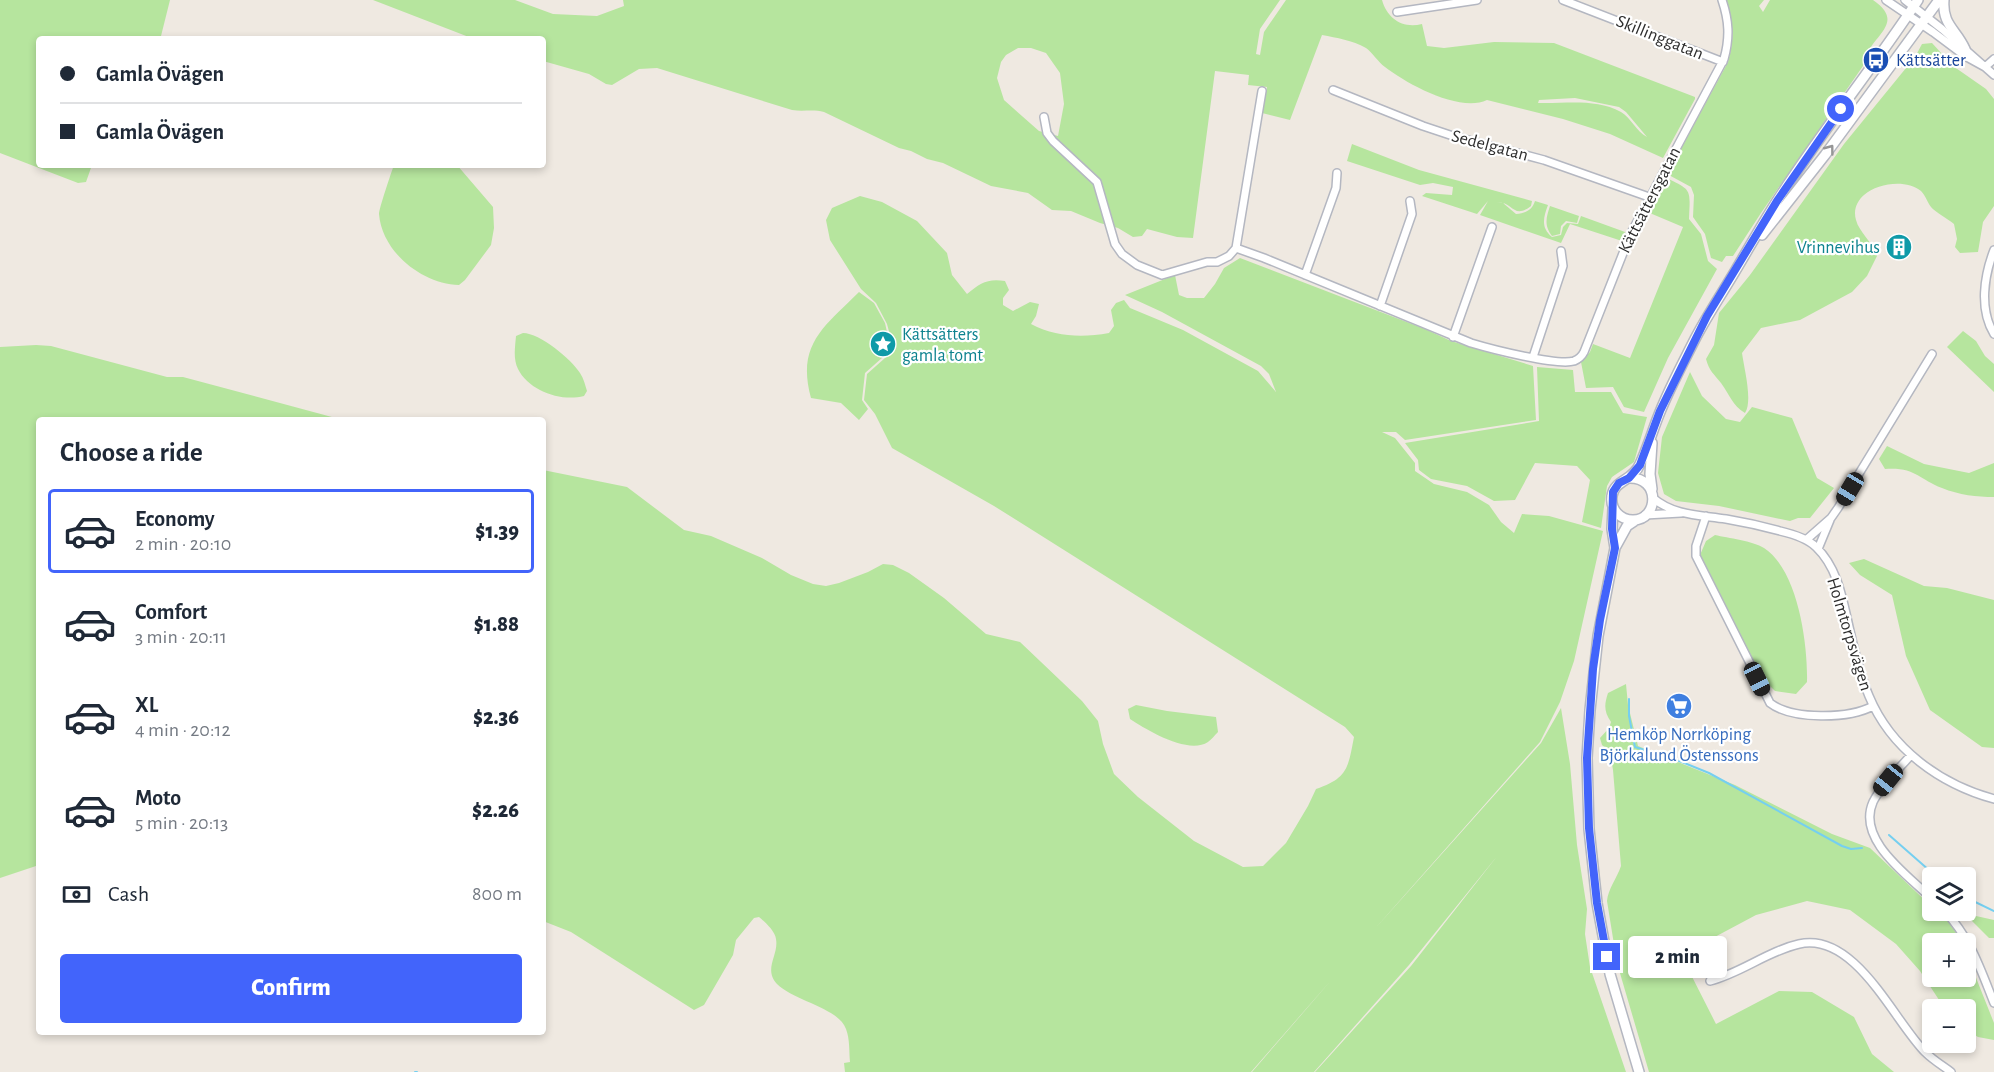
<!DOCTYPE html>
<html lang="en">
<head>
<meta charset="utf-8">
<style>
  :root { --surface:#fff; --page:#f6f6f7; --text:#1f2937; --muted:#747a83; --line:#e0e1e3; --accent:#4264fb }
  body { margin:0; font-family:"Alegreya Sans",sans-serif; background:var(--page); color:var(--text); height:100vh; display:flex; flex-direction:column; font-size:22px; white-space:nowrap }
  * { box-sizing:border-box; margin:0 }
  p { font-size:20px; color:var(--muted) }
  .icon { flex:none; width:33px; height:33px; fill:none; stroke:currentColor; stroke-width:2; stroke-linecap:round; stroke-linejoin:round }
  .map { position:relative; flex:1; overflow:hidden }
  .drawer { position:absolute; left:36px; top:417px; width:510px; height:618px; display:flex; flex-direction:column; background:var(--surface); border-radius:6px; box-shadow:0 3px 9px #0003 }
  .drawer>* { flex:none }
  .guide { position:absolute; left:36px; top:36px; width:510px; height:132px; border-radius:6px; box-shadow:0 3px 9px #0003; display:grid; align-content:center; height:132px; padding:0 24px; background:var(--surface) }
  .tools { position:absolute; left:1922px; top:867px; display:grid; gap:12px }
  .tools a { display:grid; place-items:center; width:54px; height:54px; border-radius:6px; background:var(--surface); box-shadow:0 3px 9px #0003; font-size:30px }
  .end { position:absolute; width:27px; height:27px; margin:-14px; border:8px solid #4264fb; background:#fff; box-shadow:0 0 0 3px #fff }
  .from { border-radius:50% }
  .bubble { position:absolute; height:42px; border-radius:6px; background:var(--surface); box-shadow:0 3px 9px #0003; font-size:20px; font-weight:800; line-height:42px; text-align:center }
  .car { position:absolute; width:18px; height:36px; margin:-18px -9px; border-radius:8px; box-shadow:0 0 4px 2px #0007; background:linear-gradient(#222 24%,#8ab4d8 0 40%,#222 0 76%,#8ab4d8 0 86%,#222 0) }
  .guide b { display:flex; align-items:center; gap:21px; height:57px; font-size:22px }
  .guide b+b { border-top:2px solid var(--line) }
  .guide i { width:15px; height:15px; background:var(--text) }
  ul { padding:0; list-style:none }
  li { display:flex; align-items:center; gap:18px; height:84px; margin:0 12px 9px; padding:0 12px; border:3px solid transparent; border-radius:6px }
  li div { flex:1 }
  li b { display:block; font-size:22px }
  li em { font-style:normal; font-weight:800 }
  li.selected { border-color:var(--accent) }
  li>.icon { width:54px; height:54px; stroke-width:1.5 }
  h2 { padding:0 24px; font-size:27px; line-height:72px }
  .pay { display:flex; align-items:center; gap:15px; height:66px; padding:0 24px; font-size:22px }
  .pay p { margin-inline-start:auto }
  .button { display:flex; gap:12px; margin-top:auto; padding:12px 24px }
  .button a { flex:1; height:69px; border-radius:6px; background:var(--accent); color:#fff; font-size:24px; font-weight:800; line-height:69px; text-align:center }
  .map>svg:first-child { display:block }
  .green { fill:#b6e59e; fill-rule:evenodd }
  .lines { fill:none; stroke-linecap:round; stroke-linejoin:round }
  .stream { stroke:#75cff0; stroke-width:2 }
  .street-casing { stroke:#b4b7c1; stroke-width:10 }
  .secondary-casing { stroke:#b4b7c1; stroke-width:12 }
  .street { stroke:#fff; stroke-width:7 }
  .secondary { stroke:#fff; stroke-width:9 }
  .oneway { stroke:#969696 }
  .route { stroke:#4264fb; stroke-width:8 }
  .labels { text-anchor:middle; stroke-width:4.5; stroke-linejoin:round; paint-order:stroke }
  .street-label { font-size:18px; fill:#2e2e2e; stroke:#fff }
  .transit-label { font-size:18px; fill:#164399; stroke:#fff; text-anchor:start }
  .culture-label { font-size:18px; fill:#0d838f; stroke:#fff; text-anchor:end }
  .shop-label { font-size:18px; fill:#366cbe; stroke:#fff }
</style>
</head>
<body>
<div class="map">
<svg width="1994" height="1072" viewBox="0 0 1994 1072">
  <rect width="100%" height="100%" fill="#efe9e1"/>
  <path class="green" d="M0 0H170L161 36 153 39H39V165H92L86 182 78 183 0 153Z
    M373 0H515L553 14 597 16 624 6 623 0H1280L1260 29 1256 54 1260 55 1264 32 1286 0H1382C1387 18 1402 29 1422 24L1427 46 1444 48 1494 42 1554 43 1695 97V99L1663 158 1610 134 1563 119 1487 100C1460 113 1407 84 1385 67 1378 62 1372 52 1366 48 1352 40 1337 38 1322 35L1290 120 1262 113 1267 87 1248 85 1249 75 1215 71 1193 238 1177 237 1147 229 1142 236 1133 237 1118 228 1100 223 1071 211 1052 210 1028 193 991 186 943 163 927 159 911 151 899 148 824 112C813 109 803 112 792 110L657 68 639 69 612 85 606 84 589 74 543 61V39H474ZM1018 48H1031L1046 53 1060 73 1064 104 1058 136 1039 131 1004 100 997 78 1001 62 1006 55ZM1575 98 1619 107 1626 112 1647 137C1636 131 1631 118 1621 112 1595 98 1565 104 1538 103L1539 100Z
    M1726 0H1764L1759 6 1763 12 1770 0H1873C1909 25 1867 36 1863 66L1761 213 1733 256H1726L1722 262 1711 258 1705 234 1693 217 1694 195 1691 187 1667 174 1728 62C1735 37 1733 24 1726 0Z
    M1932 43 1953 66 1986 89 1994 99V206L1983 222 1978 252 1960 253 1955 247 1957 239 1954 224C1948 219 1935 212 1931 207 1927 202 1926 196 1921 191 1906 179 1878 183 1864 195 1857 201 1853 210 1856 220 1859 232 1872 241 1877 256L1867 276 1852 292 1800 320 1761 328 1742 353C1744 368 1753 401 1745 413 1732 405 1730 395 1721 383 1714 374 1709 371 1706 359L1714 345 1719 313 1750 275 1844 144 1915 57 1922 44Z
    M1352 144 1419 170 1532 201 1531 206C1513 220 1514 202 1497 202L1503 203 1516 214C1526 213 1532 210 1535 201L1548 205C1543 218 1541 228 1552 237L1561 235 1563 227 1567 223 1578 224 1581 216 1625 232 1622 241 1570 224 1561 243 1480 215 1488 201 1477 214 1422 196 1426 193 1452 195 1453 187 1433 183 1420 185 1347 161Z
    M394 165H457L493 207 494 228 491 245 465 280 459 285C422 284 382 252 379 214 379 209 391 173 394 165Z
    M1666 178C1693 190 1690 190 1689 219L1701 234 1708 261 1717 269 1668 358 1644 412 1624 407 1613 387 1586 388 1581 362 1590 352 1593 344 1630 358 1683 227 1645 211Z
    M860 196 882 202 917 221 947 253 952 275 967 294C980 283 988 278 1005 281L1009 290 1003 298V305L1013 311 1030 302 1039 304 1036 316 1031 324C1056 337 1082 338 1109 333L1114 326 1111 310 1116 303 1124 300 1130 308 1183 330 1258 371 1276 392 1269 374 1261 366 1162 312 1125 295 1175 275 1179 295 1187 298H1204L1215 284 1224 268 1240 258 1425 329 1451 341 1533 366 1536 420 1405 440 1396 432H1382L1395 438 1415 463V471L1434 484 1467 492 1489 505 1501 522 1514 533 1522 514 1549 516 1603 531 1574 661 1560 702 1540 742 1372 932 1541 743 1561 708 1570 764 1577 845 1587 909 1585 934 1590 967 1626 1072H1315L1411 966 1498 855 1409 965 1314 1072H1252L1333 978 1251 1072H845L844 1063 850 1062C849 1052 850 1039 846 1029 839 1008 794 1001 777 984 763 969 779 955 776 939 775 931 765 922 759 917L754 918 736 940 733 955 704 1005 694 1010 571 932 543 921V470L627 487 684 530 711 536 762 558 791 575 813 584 826 586 839 583 868 572 883 564 893 565 909 573 944 598 986 634 1020 642 1082 701 1098 721 1103 744 1114 774 1138 797 1194 841 1243 867 1263 866 1286 843 1308 806 1316 789C1348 778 1348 768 1354 737L1345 727 994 506 892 448 875 414 864 400 867 374 894 350 887 324 876 303 861 289 830 240 826 220 832 208Z
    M1550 206 1579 216 1577 223 1566 221 1561 226 1560 234 1552 236C1544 225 1546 218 1550 206Z
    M859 292 874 303 885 323 891 350 865 373 862 400 868 409 859 420 841 403 811 398C796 344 825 326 859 292Z
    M1963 331 1976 341 1985 356 1994 364V392L1947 347Z
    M523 333C540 333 571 359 580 373 584 379 585 385 587 391L584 396C561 402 529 391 518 369 513 359 515 347 516 336Z
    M36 345 51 346 167 377H183L343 420H39V865L0 878V347Z
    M1537 367 1573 370 1575 392H1611L1623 413 1647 417 1634 462 1612 477 1607 486 1601 528 1582 522 1590 480 1577 466 1535 463 1515 500 1494 501 1467 486 1431 479 1419 470 1418 460 1405 443 1539 421Z
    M1690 372 1702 396 1726 419 1740 422 1752 407 1792 418 1817 478 1834 488 1810 518H1798L1790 521 1719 506 1676 501 1664 494 1658 473 1662 437Z
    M1887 446 1924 464 1969 473 1994 463V497C1977 497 1959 495 1942 488 1918 479 1916 467 1885 469L1879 459Z
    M1715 535C1728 538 1753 541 1764 548 1798 570 1808 644 1807 682L1796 694 1775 691 1757 673 1719 598 1703 580 1700 555 1706 541Z
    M1864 559 1924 586 1947 588 1994 600V748L1982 747 1930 710 1906 656 1892 595 1860 575 1849 563Z
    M1626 684 1628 705 1638 746 1735 785 1832 834 1870 848 1932 907V910C1945 913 1956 932 1962 943L1932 944V976H1965V950L1994 1023V1040L1978 1037 1965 1029V1010L1945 1009 1920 971 1896 944 1850 910 1807 901 1756 915 1681 955 1716 1024 1779 991 1812 992 1854 1017 1872 1054 1894 1072H1649L1617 963 1607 901C1608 889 1617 878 1621 866L1613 770 1610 752 1602 745 1600 738 1609 728 1611 722C1604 712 1604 705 1608 693Z
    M1136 705 1167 711 1216 717 1218 732C1215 735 1211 740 1208 742 1188 755 1147 730 1130 719L1128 709Z
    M1976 916 1994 920V938H1989L1968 917Z"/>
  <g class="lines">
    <path class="stream" d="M1629 699V716L1635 747 1682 762 1709 773 1842 846 1851 849 1862 848
      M1889 835 1938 878
      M1965 897 1994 911
      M415 1072H417"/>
    <defs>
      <path id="street" d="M1563 0 1723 62
        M1886 0 1933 32 1965 56 1985 67
        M1905 0 1942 29 1994 75
        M1397 12 1477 0
        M1985 67 1994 59
        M1333 90 1423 126 1453 136 1544 160 1649 197
        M1262 91 1236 248 1264 258 1471 343C1491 349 1557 366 1574 361 1579 359 1582 356 1584 352L1631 233 1724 59C1730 37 1729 21 1722 0
        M1044 117 1047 133 1053 141 1097 182 1115 244 1122 254 1137 265 1162 275 1207 262H1217L1229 256 1236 248
        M1994 250C1984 276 1979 309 1994 334
        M1305 275 1336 188 1337 173
        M1380 306 1412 214 1410 201
        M1453 337 1492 227
        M1533 357 1563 266 1561 251
        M1653 498C1674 516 1701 515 1726 519 1744 522 1762 526 1780 531 1793 534 1807 538 1816 547 1839 569 1843 602 1850 631 1855 653 1860 675 1869 696 1891 749 1940 784 1994 799
        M1645 515 1681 513
        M1706 516 1696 546V556L1770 703C1792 720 1849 719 1873 706
        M1806 540 1831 518 1838 508 1932 354
        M1818 549 1830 520
        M1911 755C1898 770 1882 784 1873 802 1856 840 1909 876 1932 899
        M1944 910C1971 939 1980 968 1994 1003
        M1710 981C1741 973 1768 951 1799 944 1855 931 1894 1021 1925 1052 1933 1060 1943 1066 1951 1072"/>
      <path id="secondary" d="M1944 0C1942 25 1956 29 1965 49
        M1762 235 1825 155 1939 0
        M1629 478C1661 477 1659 520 1633 520 1620 520 1610 509 1612 496 1614 480 1633 481 1640 464 1648 447 1653 429 1660 412 1670 387 1683 363 1695 339 1708 314 1723 292 1737 268 1750 246 1763 223 1777 201 1821 132 1873 68 1918 0
        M1652 489 1650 474 1652 443
        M1613 508 1612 529 1615 548 1598 636 1590 710 1587 758 1589 829 1597 903 1610 974 1639 1072
        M1616 546 1627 526 1636 520"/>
    </defs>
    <use href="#street" class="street-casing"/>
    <use href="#secondary" class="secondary-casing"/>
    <use href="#street" class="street"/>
    <use href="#secondary" class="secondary"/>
  </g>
  <defs><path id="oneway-chevron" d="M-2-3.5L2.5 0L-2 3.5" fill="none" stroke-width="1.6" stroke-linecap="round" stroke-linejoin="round" transform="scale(1.5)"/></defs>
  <use class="oneway" href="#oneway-chevron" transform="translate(1830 149) rotate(-53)"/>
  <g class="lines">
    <path class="route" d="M1607 957 1597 903 1589 828 1587 758 1593 669 1600 620 1615 548 1612 529 1613 492 1619 483 1629 478 1640 465 1660 411 1707 316 1777 201 1841 109"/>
  </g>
  <defs>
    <symbol id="bus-disc" viewBox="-11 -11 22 22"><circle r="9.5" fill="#1a4fb4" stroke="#fff"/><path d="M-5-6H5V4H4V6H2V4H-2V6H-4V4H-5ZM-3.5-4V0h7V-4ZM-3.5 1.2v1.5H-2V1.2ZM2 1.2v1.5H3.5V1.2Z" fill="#fff"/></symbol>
    <symbol id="building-disc" viewBox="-11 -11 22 22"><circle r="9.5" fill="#0f9aa8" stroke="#fff"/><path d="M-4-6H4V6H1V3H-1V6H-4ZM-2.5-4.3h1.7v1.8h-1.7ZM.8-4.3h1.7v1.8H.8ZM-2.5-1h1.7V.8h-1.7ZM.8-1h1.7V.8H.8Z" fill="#fff"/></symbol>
    <symbol id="sight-disc" viewBox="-11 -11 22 22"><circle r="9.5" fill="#0f9aa8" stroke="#fff"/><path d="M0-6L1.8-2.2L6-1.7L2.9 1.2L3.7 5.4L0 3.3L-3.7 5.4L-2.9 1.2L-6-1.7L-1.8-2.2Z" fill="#fff"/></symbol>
    <symbol id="supermarket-disc" viewBox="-11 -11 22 22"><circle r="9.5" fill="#3f7fe0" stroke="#fff"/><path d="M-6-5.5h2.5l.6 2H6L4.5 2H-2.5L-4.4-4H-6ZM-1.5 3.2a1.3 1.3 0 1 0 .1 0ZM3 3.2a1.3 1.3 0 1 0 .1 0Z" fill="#fff"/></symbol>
  </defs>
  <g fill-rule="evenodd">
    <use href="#bus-disc" x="1861" y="45" width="30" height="30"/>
    <use href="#building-disc" x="1884" y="232" width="30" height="30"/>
    <use href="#sight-disc" x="868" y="329" width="30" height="30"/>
    <use href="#supermarket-disc" x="1664" y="691" width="30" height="30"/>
  </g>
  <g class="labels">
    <g class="street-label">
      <text transform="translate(1660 37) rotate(22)" y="6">Skillinggatan</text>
      <text transform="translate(1490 145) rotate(15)" y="6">Sedelgatan</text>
      <text transform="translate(1649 200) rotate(-63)" y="6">Kättsättersgatan</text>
      <text transform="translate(1850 634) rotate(73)" y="6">Holmtorpsvägen</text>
    </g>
    <g class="transit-label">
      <text x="1896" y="66">Kättsätter</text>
    </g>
    <g class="culture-label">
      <text x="1880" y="253">Vrinnevihus</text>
      <text x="902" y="340" text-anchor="start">Kättsätters<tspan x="902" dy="21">gamla tomt</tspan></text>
    </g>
    <g class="shop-label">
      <text x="1679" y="740">Hemköp Norrköping<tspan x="1679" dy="21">Björkalund Östenssons</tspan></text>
    </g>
  </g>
</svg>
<div class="tools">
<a><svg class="icon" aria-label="layers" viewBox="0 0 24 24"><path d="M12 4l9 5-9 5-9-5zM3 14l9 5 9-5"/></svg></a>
<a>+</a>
<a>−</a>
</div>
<i class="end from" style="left:1841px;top:109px"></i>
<i class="end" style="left:1607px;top:957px"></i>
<div class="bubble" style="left:1628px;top:936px;width:99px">2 min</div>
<i class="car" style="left:1850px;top:489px;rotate:211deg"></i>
<i class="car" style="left:1757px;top:679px;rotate:154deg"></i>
<i class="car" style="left:1888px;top:780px;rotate:219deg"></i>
<div class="guide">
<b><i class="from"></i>Gamla Övägen</b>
<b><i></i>Gamla Övägen</b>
</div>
<section class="drawer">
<h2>Choose a ride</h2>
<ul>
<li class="selected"><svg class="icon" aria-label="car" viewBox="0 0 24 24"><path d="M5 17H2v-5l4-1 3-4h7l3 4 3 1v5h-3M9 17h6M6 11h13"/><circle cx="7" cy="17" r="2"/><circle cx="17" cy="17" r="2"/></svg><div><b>Economy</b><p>2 min · 20:10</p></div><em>$1.39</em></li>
<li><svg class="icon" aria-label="car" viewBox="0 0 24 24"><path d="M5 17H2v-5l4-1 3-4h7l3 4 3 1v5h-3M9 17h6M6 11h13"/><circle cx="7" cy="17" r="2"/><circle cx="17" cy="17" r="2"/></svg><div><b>Comfort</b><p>3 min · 20:11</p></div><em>$1.88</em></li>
<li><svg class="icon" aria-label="car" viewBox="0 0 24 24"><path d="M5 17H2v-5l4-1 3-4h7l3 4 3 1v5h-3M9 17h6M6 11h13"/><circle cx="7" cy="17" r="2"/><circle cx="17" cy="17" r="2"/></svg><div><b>XL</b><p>4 min · 20:12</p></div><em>$2.36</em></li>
<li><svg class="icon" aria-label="car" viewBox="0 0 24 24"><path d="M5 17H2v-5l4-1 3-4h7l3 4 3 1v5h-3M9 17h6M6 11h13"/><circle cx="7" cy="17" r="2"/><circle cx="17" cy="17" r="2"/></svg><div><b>Moto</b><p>5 min · 20:13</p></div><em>$2.26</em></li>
</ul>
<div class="pay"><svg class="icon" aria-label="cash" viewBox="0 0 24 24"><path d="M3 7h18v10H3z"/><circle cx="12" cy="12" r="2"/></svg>Cash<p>800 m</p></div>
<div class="button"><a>Confirm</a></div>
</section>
</div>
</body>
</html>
